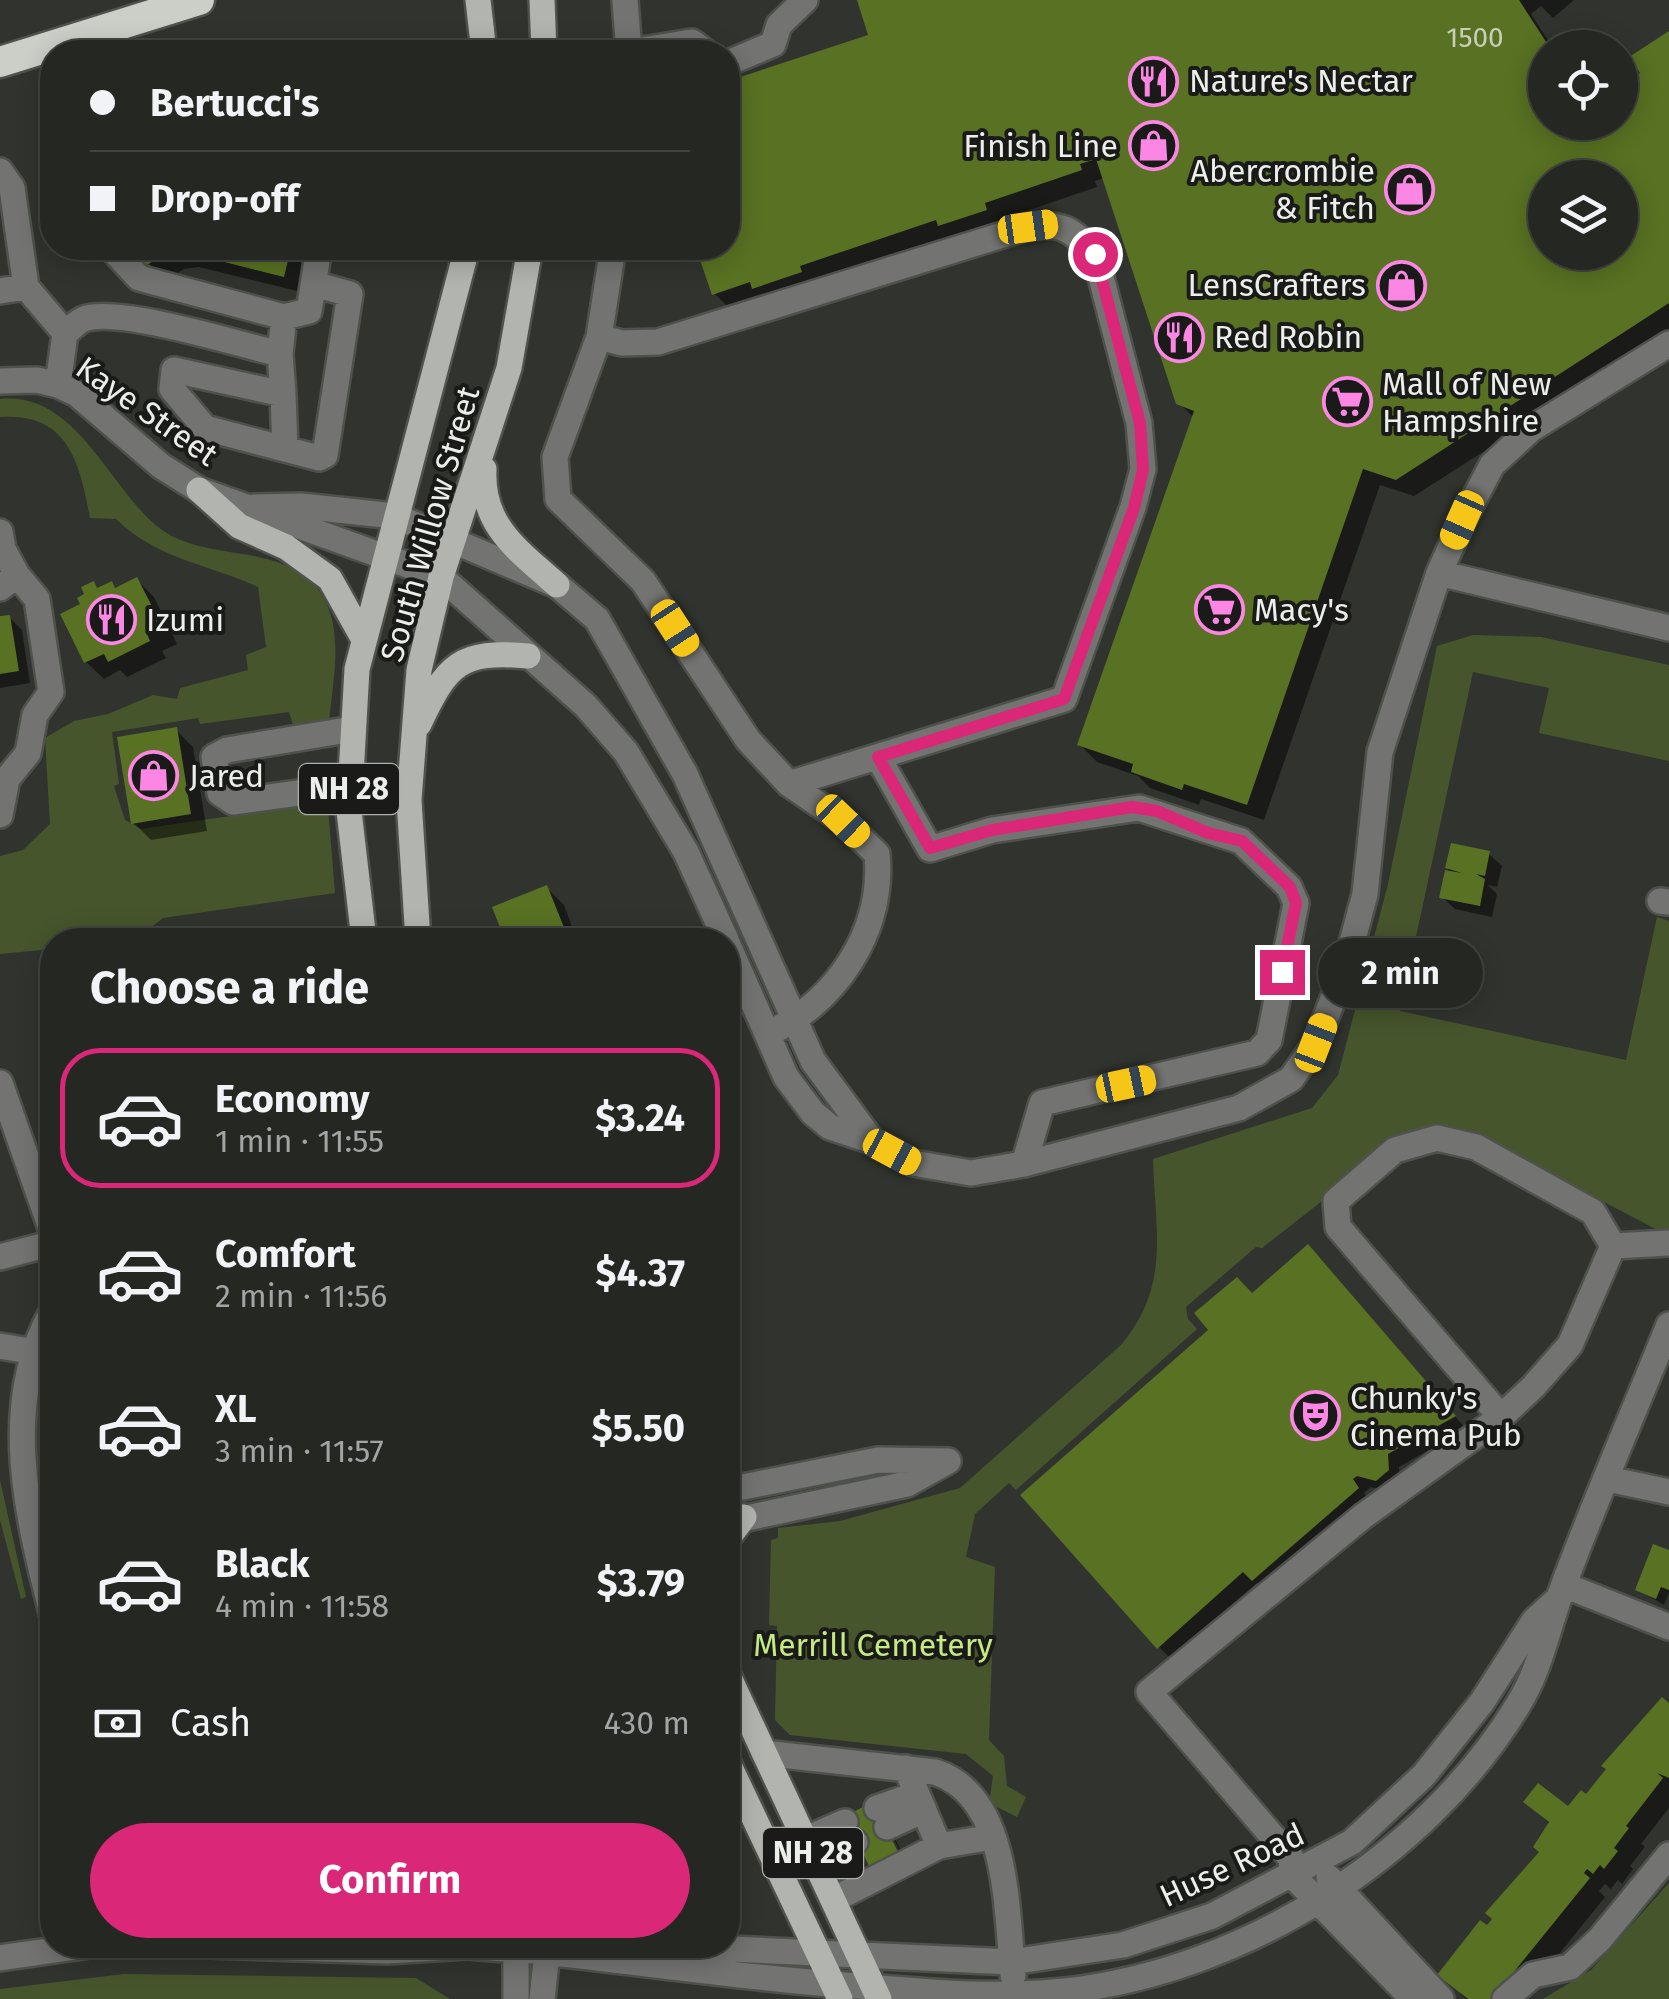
<!DOCTYPE html>
<html lang="en">
<head>
<meta charset="utf-8">
<style>
  :root { --surface:#252722; --page:#31332f; --text:#f1f3f6; --muted:#a3a5a5; --line:#424440; --accent:#db2777 }
  body { margin:0; font-family:"Fira Sans",sans-serif; background:var(--page); color:var(--text); height:100vh; display:flex; flex-direction:column; font-size:38px; white-space:nowrap }
  * { box-sizing:border-box; margin:0 }
  p { font-size:32px; color:var(--muted) }
  .icon { flex:none; width:55px; height:55px; fill:none; stroke:currentColor; stroke-width:2; stroke-linecap:round; stroke-linejoin:round }
  .map { position:relative; flex:1; overflow:hidden }
  .sheet { position:absolute; left:40px; top:928px; width:700px; height:1030px; display:flex; flex-direction:column; background:var(--surface); border-radius:40px; box-shadow:0 5px 25px #0003,0 0 0 2px var(--line) }
  .sheet>* { flex:none }
  .hud { position:absolute; left:40px; top:40px; width:700px; height:220px; border-radius:40px; box-shadow:0 5px 25px #0003,0 0 0 2px var(--line); display:grid; align-content:center; height:220px; padding:0 50px; background:var(--surface) }
  .controls { position:absolute; left:1528px; top:30px; display:grid; gap:20px }
  .controls a { display:grid; place-items:center; width:110px; height:110px; border-radius:50%; background:var(--surface); box-shadow:0 5px 25px #0003,0 0 0 2px var(--line); font-size:50px }
  .end { position:absolute; width:45px; height:45px; margin:-22px; border:12px solid #db2777; background:#fff; box-shadow:0 0 0 5px #fff }
  .from { border-radius:50% }
  .bubble { position:absolute; height:70px; border-radius:35px; background:var(--surface); box-shadow:0 5px 25px #0003,0 0 0 2px var(--line); font-size:32px; font-weight:700; line-height:70px; text-align:center }
  .car { position:absolute; width:30px; height:60px; margin:-30px -15px; border-radius:12px; box-shadow:0 0 8px 2px #0007; background:linear-gradient(#f5c518 24%,#345 0 40%,#f5c518 0 76%,#345 0 86%,#f5c518 0) }
  .hud b { display:flex; align-items:center; gap:35px; height:95px; font-size:38px }
  .hud b+b { border-top:2px solid var(--line) }
  .hud i { width:25px; height:25px; background:var(--text) }
  ul { padding:0; list-style:none }
  li { display:flex; align-items:center; gap:30px; height:140px; margin:0 20px 15px; padding:0 30px; border:5px solid transparent; border-radius:40px }
  li div { flex:1 }
  li b { display:block; font-size:38px }
  li em { font-style:normal; font-weight:700 }
  li.active { border-color:var(--accent) }
  li>.icon { width:90px; height:90px; stroke-width:1.5 }
  h2 { padding:0 50px; font-size:45px; line-height:120px }
  .pay { display:flex; align-items:center; gap:25px; height:110px; padding:0 50px; font-size:38px }
  .pay p { margin-inline-start:auto }
  .primary-button { display:flex; gap:20px; margin-top:auto; padding:20px 50px }
  .primary-button a { flex:1; height:115px; border-radius:60px; background:var(--accent); color:#fff; font-size:40px; font-weight:700; line-height:115px; text-align:center }
  .map>svg:first-child { display:block }
  .green { fill:#46552c }
  .shadow { fill:#0007; fill-rule:evenodd }
  .building { fill:#587122; fill-rule:evenodd }
  .lines { fill:none; stroke-linecap:round; stroke-linejoin:round }
  .minor-casing { stroke:#4f524c; stroke-width:30 }
  .major-casing { stroke:#4f524c; stroke-width:30 }
  .highway-casing { stroke:#4f524c; stroke-width:35 }
  .minor { stroke:#737471; stroke-width:25 }
  .major { stroke:#b2b5af; stroke-width:25 }
  .highway { stroke:#cccec8; stroke-width:30 }
  .route { stroke:#db2777; stroke-width:12 }
  .labels { text-anchor:middle; stroke-width:8; stroke-linejoin:round; paint-order:stroke }
  .number-label { font-size:28px; fill:#c7cfb8 }
  .shield { fill:#1a1b18; stroke:#adafab; stroke-width:2.5 }
  .shield-label { font-size:30px; font-weight:bold; fill:#eceeea }
  .poi-label { font-size:32px; fill:#eceeea; stroke:#1a1b18; text-anchor:start }
  .street-label { font-size:32px; fill:#eceeea; stroke:#1a1b18 }
  .park-label { font-size:32px; fill:#c4ea81; stroke:#1a1b18 }
</style>
</head>
<body>
<div class="map">
<svg width="1669" height="1999" viewBox="0 0 1669 1999">
  <rect width="100%" height="100%" fill="#31342e"/>
  <path class="green" d="M0 399C78 391 110 492 162 530 207 562 281 543 317 588 346 625 333 678 329 722L294 728 289 712 200 724 198 718 112 732 119 784 114 786 125 820 141 829 320 803 328 807 335 893 163 918 153 926 159 940H52V949L0 954V856L23 850 50 824 45 738 74 721 108 714 153 695 177 699 180 688 248 670 246 655 266 647 258 587C206 563 158 560 116 519L90 518C80 464 69 412 0 417Z
    M1473 635 1541 637 1669 665V761L1539 733 1549 688 1473 672 1400 1011 1626 1060 1657 917 1669 921V1236L1464 1129 1447 1127 1409 1133 1262 1248 1256 1247 1186 1307 1188 1319 1197 1329 1016 1490 1009 1483 975 1514 966 1557 995 1567 989 1740 1004 1756 1007 1786 1026 1797 1017 1817 989 1803 993 1776 966 1754 790 1735 775 1720 777 1626 769 1625 771 1540 778 1538V1528L840 1521 960 1488 1121 1345C1171 1285 1155 1231 1153 1159L1312 1108 1338 1075 1388 884 1437 646Z
    M52 1352V1414L34 1413 39 1375Z
    M0 1480 26 1597 21 1599 0 1520Z
    M1669 1883V1999H1543L1591 1970Z
    M124 1974 416 1978 450 1999H0V1989Z"/>
  <path class="shadow" d="M859 0H1574L1553 18 1541 6 1531 14 1553 48H1545V122H1620V60L1634 80 1669 34V333L1414 496 1380 485 1264 820 1201 799 1199 805 1150 788 1138 776 1097 762 1080 745 1194 418 1178 402 1105 178 1095 181 1097 187 1000 220 1002 227 958 242 952 237 731 310 714 293 699 248H728V84L872 36ZM1545 178H1620V252H1545Z
    M137 248H312L301 292 199 267 184 269 164 282Z
    M137 580 154 597 177 644 162 651 166 658 127 677 120 670 104 679 86 662 83 606 93 584 99 590 111 584 118 590Z
    M9 617 22 630 30 683 0 688V619Z
    M176 730 193 747 207 831 151 840 134 823Z
    M1453 846 1489 854 1502 866 1497 887 1488 885 1497 894 1492 917 1455 909 1442 897Z
    M547 888 564 905 577 940H508Z
    M1321 1259 1466 1429 1399 1467 1400 1483 1389 1492 1371 1487 1364 1493 1370 1501 1266 1592 1257 1583 1171 1659 1159 1647 1252 1296Z
    M1669 1553V1593L1664 1605 1638 1590Z
    M1669 1706V1808L1641 1844 1645 1847 1630 1866 1633 1869 1622 1884 1618 1880 1611 1889 1605 1884 1599 1891 1605 1897 1523 1999H1466L1440 1975 1494 1919 1488 1913 1542 1852 1551 1825 1527 1802 1568 1810 1586 1798Z
    M873 1805 885 1818 908 1865 883 1877 871 1864 848 1818ZM878 1817H883L905 1862 901 1864Z"/>
  <path class="building" d="M857 0H1519L1550 48H1545V122H1620V64L1631 80 1640 73 1629 57 1669 31V303L1396 480 1363 469 1247 805 1184 784 1182 790 1131 772 1133 764 1077 745 1194 411 1176 404 1096 159 1080 164 1082 170 985 203 987 210 938 226 936 220 800 266 802 272 752 289 750 282 712 295 696 248H728V81L868 35ZM1545 178H1620V252H1545Z
    M1600 34 1609 48H1576Z
    M134 248H291L284 277 181 251 167 253 145 266Z
    M137 577 162 626 147 634 150 641 108 662 104 654 84 663 60 614 80 604 77 598 84 594 81 587 94 581 97 588 112 581 115 588Z
    M10 615 19 671 0 674V616Z
    M177 727 191 814 131 824 117 737Z
    M1451 843 1490 851 1485 876 1476 874 1485 879 1480 906 1439 898 1445 870 1462 873 1445 868Z
    M547 885 569 940H505L492 907Z
    M1308 1244 1456 1416 1388 1454 1389 1470 1376 1481 1357 1476 1353 1479 1359 1488 1252 1581 1243 1572 1157 1649 1020 1495 1208 1330 1194 1313 1237 1277 1252 1293Z
    M1653 1544 1669 1550V1590L1661 1587 1656 1599 1635 1590Z
    M1662 1697 1669 1703V1778L1657 1773 1663 1778 1626 1826 1629 1828 1614 1848 1618 1851 1604 1869 1600 1865 1593 1874 1587 1869 1584 1873 1590 1878 1492 1999H1468L1437 1975 1480 1920 1487 1925 1492 1919 1485 1913 1539 1852 1533 1847 1549 1822 1523 1802 1538 1783 1568 1806 1581 1790 1586 1794 1606 1769 1601 1766Z
    M873 1802 898 1852 869 1866 845 1816Z"/>
  <g class="lines">
    <defs>
      <path id="minor" d="M625 0 629 52
        M629 52 692 42 705 52
        M728 63 773 44 779 25 805 0
        M0 171 12 188 26 287 65 333
        M111 248 139 278 284 317 309 311 319 248
        M613 248 599 337 555 457 558 499 643 581 748 740 789 784 843 821 877 854C884 931 837 1002 767 1034
        M0 291 26 287
        M599 337 622 343 658 342 1028 227C1063 222 1071 229 1095 254L1139 423 1143 469 1133 507 1064 699 789 784
        M280 354 283 394 174 370 172 389 205 428 319 458 325 455 350 294 314 284
        M0 381 37 380 58 385 77 394 161 466 199 490 441 577 586 706 626 752 686 852 726 940
        M58 385 65 333C71 329 78 321 84 319 118 306 241 345 280 354L284 317
        M283 394 285 449
        M255 507 301 506 395 516 557 585 597 619 685 774 813 1061 872 1141
        M0 532 3 549 17 575 0 588
        M1439 573 1669 628
        M878 757 930 849 992 830 1139 808 1241 841 1289 887 1296 903 1269 1040 1257 1053 1042 1103 1024 1164
        M349 786 233 802 220 793 214 757 227 750 353 729
        M0 815 7 779 28 753 35 715 51 692 37 599 17 575
        M1660 901 1669 902
        M728 945 786 1077 813 1113 830 1127 872 1141 913 1163 971 1173 1024 1164 1239 1108 1291 1079 1316 1043 1346 965 1365 894 1380 752 1439 573 1463 520 1492 465 1531 429 1669 344
        M0 1083 52 1231
        M0 1257 42 1246
        M52 1312C0 1404 27 1515 52 1613
        M0 1346 29 1351
        M1501 1417 1338 1227 1336 1201 1395 1150 1437 1138 1476 1147 1593 1212 1613 1246
        M1608 1479 1669 1492
        M728 1490 878 1460 948 1461
        M728 1522 907 1484 948 1461
        M1564 1585 1669 1627
        M764 1753 935 1772C1010 1796 1006 1912 1013 1975
        M906 1768 939 1846
        M877 1808 917 1794
        M887 1827 924 1810
        M829 1829 848 1845 855 1842
        M806 1839 845 1822
        M1329 1878 1441 1999
        M835 1899 939 1846 992 1837
        M209 1945 387 1951 466 1946
        M460 1945C492 1949 523 1949 555 1953 652 1964 748 1978 845 1985 921 1991 988 1999 1065 1991 1243 1971 1425 1858 1518 1705 1540 1669 1546 1634 1560 1595 1593 1504 1633 1415 1669 1325
        M516 1945V1999
        M632 1951 732 1949 1012 1962 1123 1945 1212 1916 1352 1842 1424 1775 1482 1702 1534 1621 1558 1599
        M0 1958 90 1945
        M542 1999 547 1952
        M1413 1999 1292 1875 1291 1858 1149 1692 1362 1517 1501 1417 1533 1387 1570 1345 1613 1246 1669 1243
        M1505 1999 1533 1975 1570 1967 1600 1939 1669 1855"/>
      <path id="major" d="M478 0 484 52
        M542 0 544 52
        M484 469C481 526 518 550 557 585
        M199 490 239 526 286 547 330 579 363 638
        M419 724C447 664 460 650 528 656
        M364 940 349 811 357 669 467 248
        M418 940 409 800 419 670 441 577 509 368 530 248
        M728 1538 744 1517
        M728 1675 879 1999
        M728 1763 840 1999"/>
      <path id="highway" d="M0 62 199 0"/>
    </defs>
    <use href="#minor" class="minor-casing"/>
    <use href="#major" class="major-casing"/>
    <use href="#highway" class="highway-casing"/>
    <use href="#minor" class="minor"/>
    <use href="#major" class="major"/>
    <use href="#highway" class="highway"/>
  </g>
  <g class="lines">
    <path class="route" d="M1095 254 1140 423 1143 470 1134 508 1064 699 878 757 930 848 992 830 1132 807 1157 811 1208 833 1242 841 1290 887 1296 903 1282 972"/>
  </g>
  <defs>
    <symbol id="restaurant-ring" viewBox="-11 -11 22 22"><circle r="9.5" fill="#1a1b18" stroke="#fc86e4" stroke-width="1.5"/><path d="M-5-6h1v4h1v-4h1v4h1v-4h1v5L-1.5 .5V6h-2V.5L-5-1ZM5-6V6H3V1.5H1.5Q1.5-4 5-6Z" fill="#fc86e4"/></symbol>
    <symbol id="shop-ring" viewBox="-11 -11 22 22"><circle r="9.5" fill="#1a1b18" stroke="#fc86e4" stroke-width="1.5"/><path d="M-5-2.5h2.3a2.7 3.5 0 0 1 5.4 0H5L5.5 6h-11ZM-1.5-2.5h3a1.5 2.3 0 0 0-3 0Z" fill="#fc86e4"/></symbol>
    <symbol id="supermarket-ring" viewBox="-11 -11 22 22"><circle r="9.5" fill="#1a1b18" stroke="#fc86e4" stroke-width="1.5"/><path d="M-6-5.5h2.5l.6 2H6L4.5 2H-2.5L-4.4-4H-6ZM-1.5 3.2a1.3 1.3 0 1 0 .1 0ZM3 3.2a1.3 1.3 0 1 0 .1 0Z" fill="#fc86e4"/></symbol>
    <symbol id="theatre-ring" viewBox="-11 -11 22 22"><circle r="9.5" fill="#1a1b18" stroke="#fc86e4" stroke-width="1.5"/><path d="M-5-5.5Q0-4 5-5.5V0Q5 5 0 6Q-5 5-5 0ZM-3.3-2.5H-1v1.5H-3.3ZM1-2.5H3.3v1.5H1ZM-2.8 1Q0 5.5 2.8 1Z" fill="#fc86e4"/></symbol>
  </defs>
  <g fill-rule="evenodd">
    <use href="#restaurant-ring" x="1126" y="54" width="55" height="55"/>
    <use href="#shop-ring" x="1126" y="118" width="55" height="55"/>
    <use href="#shop-ring" x="1382" y="162" width="55" height="55"/>
    <use href="#shop-ring" x="1374" y="258" width="55" height="55"/>
    <use href="#restaurant-ring" x="1152" y="310" width="55" height="55"/>
    <use href="#supermarket-ring" x="1320" y="374" width="55" height="55"/>
    <use href="#supermarket-ring" x="1192" y="582" width="55" height="55"/>
    <use href="#restaurant-ring" x="84" y="592" width="55" height="55"/>
    <use href="#shop-ring" x="126" y="748" width="55" height="55"/>
    <use href="#theatre-ring" x="1288" y="1388" width="55" height="55"/>
  </g>
  <g class="labels">
    <g class="number-label">
      <text x="1475" y="47">1500</text>
    </g>
    <g class="shield">
      <rect x="299" y="764" width="100" height="50" rx="8"/>
      <rect x="763" y="1828" width="100" height="50" rx="8"/>
    </g>
    <g class="shield-label">
      <text x="349" y="799">NH 28</text>
      <text x="813" y="1863">NH 28</text>
    </g>
    <g class="poi-label">
      <text x="1189" y="92">Nature's Nectar</text>
      <text x="1118" y="157" text-anchor="end">Finish Line</text>
      <text x="1375" y="182" text-anchor="end">Abercrombie<tspan x="1375" dy="37">&amp; Fitch</tspan></text>
      <text x="1366" y="296" text-anchor="end">LensCrafters</text>
      <text x="1214" y="348">Red Robin</text>
      <text x="1382" y="395">Mall of New<tspan x="1382" dy="37">Hampshire</tspan></text>
      <text x="1254" y="621">Macy's</text>
      <text x="146" y="631">Izumi</text>
      <text x="189" y="787">Jared</text>
      <text x="1350" y="1409">Chunky's<tspan x="1350" dy="37">Cinema Pub</tspan></text>
    </g>
    <g class="street-label">
      <text transform="translate(147 411) rotate(35)" y="11">Kaye Street</text>
      <text transform="translate(430 524) rotate(-74)" y="11">South Willow Street</text>
      <text transform="translate(1232 1865) rotate(-25)" y="11">Huse Road</text>
    </g>
    <g class="park-label">
      <text x="873" y="1656">Merrill Cemetery</text>
    </g>
  </g>
</svg>
<div class="controls">
<a><svg class="icon" aria-label="locate" viewBox="0 0 24 24"><circle cx="12" cy="12" r="6"/><path d="M12 2v4M12 18v4M2 12h4M18 12h4"/></svg></a>
<a><svg class="icon" aria-label="layers" viewBox="0 0 24 24"><path d="M12 4l9 5-9 5-9-5zM3 14l9 5 9-5"/></svg></a>
</div>
<i class="end from" style="left:1095px;top:254px"></i>
<i class="end" style="left:1282px;top:972px"></i>
<div class="bubble" style="left:1318px;top:938px;width:165px">2 min</div>
<i class="car" style="left:1028px;top:227px;rotate:82deg"></i>
<i class="car" style="left:1462px;top:520px;rotate:204deg"></i>
<i class="car" style="left:675px;top:628px;rotate:147deg"></i>
<i class="car" style="left:843px;top:821px;rotate:134deg"></i>
<i class="car" style="left:1316px;top:1043px;rotate:21deg"></i>
<i class="car" style="left:1126px;top:1084px;rotate:78deg"></i>
<i class="car" style="left:892px;top:1152px;rotate:118deg"></i>
<div class="hud">
<b><i class="from"></i>Bertucci's</b>
<b><i></i>Drop-off</b>
</div>
<section class="sheet">
<h2>Choose a ride</h2>
<ul>
<li class="active"><svg class="icon" aria-label="car" viewBox="0 0 24 24"><path d="M5 17H2v-5l4-1 3-4h7l3 4 3 1v5h-3M9 17h6M6 11h13"/><circle cx="7" cy="17" r="2"/><circle cx="17" cy="17" r="2"/></svg><div><b>Economy</b><p>1 min · 11:55</p></div><em>$3.24</em></li>
<li><svg class="icon" aria-label="car" viewBox="0 0 24 24"><path d="M5 17H2v-5l4-1 3-4h7l3 4 3 1v5h-3M9 17h6M6 11h13"/><circle cx="7" cy="17" r="2"/><circle cx="17" cy="17" r="2"/></svg><div><b>Comfort</b><p>2 min · 11:56</p></div><em>$4.37</em></li>
<li><svg class="icon" aria-label="car" viewBox="0 0 24 24"><path d="M5 17H2v-5l4-1 3-4h7l3 4 3 1v5h-3M9 17h6M6 11h13"/><circle cx="7" cy="17" r="2"/><circle cx="17" cy="17" r="2"/></svg><div><b>XL</b><p>3 min · 11:57</p></div><em>$5.50</em></li>
<li><svg class="icon" aria-label="car" viewBox="0 0 24 24"><path d="M5 17H2v-5l4-1 3-4h7l3 4 3 1v5h-3M9 17h6M6 11h13"/><circle cx="7" cy="17" r="2"/><circle cx="17" cy="17" r="2"/></svg><div><b>Black</b><p>4 min · 11:58</p></div><em>$3.79</em></li>
</ul>
<div class="pay"><svg class="icon" aria-label="cash" viewBox="0 0 24 24"><path d="M3 7h18v10H3z"/><circle cx="12" cy="12" r="2"/></svg>Cash<p>430 m</p></div>
<div class="primary-button"><a>Confirm</a></div>
</section>
</div>
</body>
</html>
